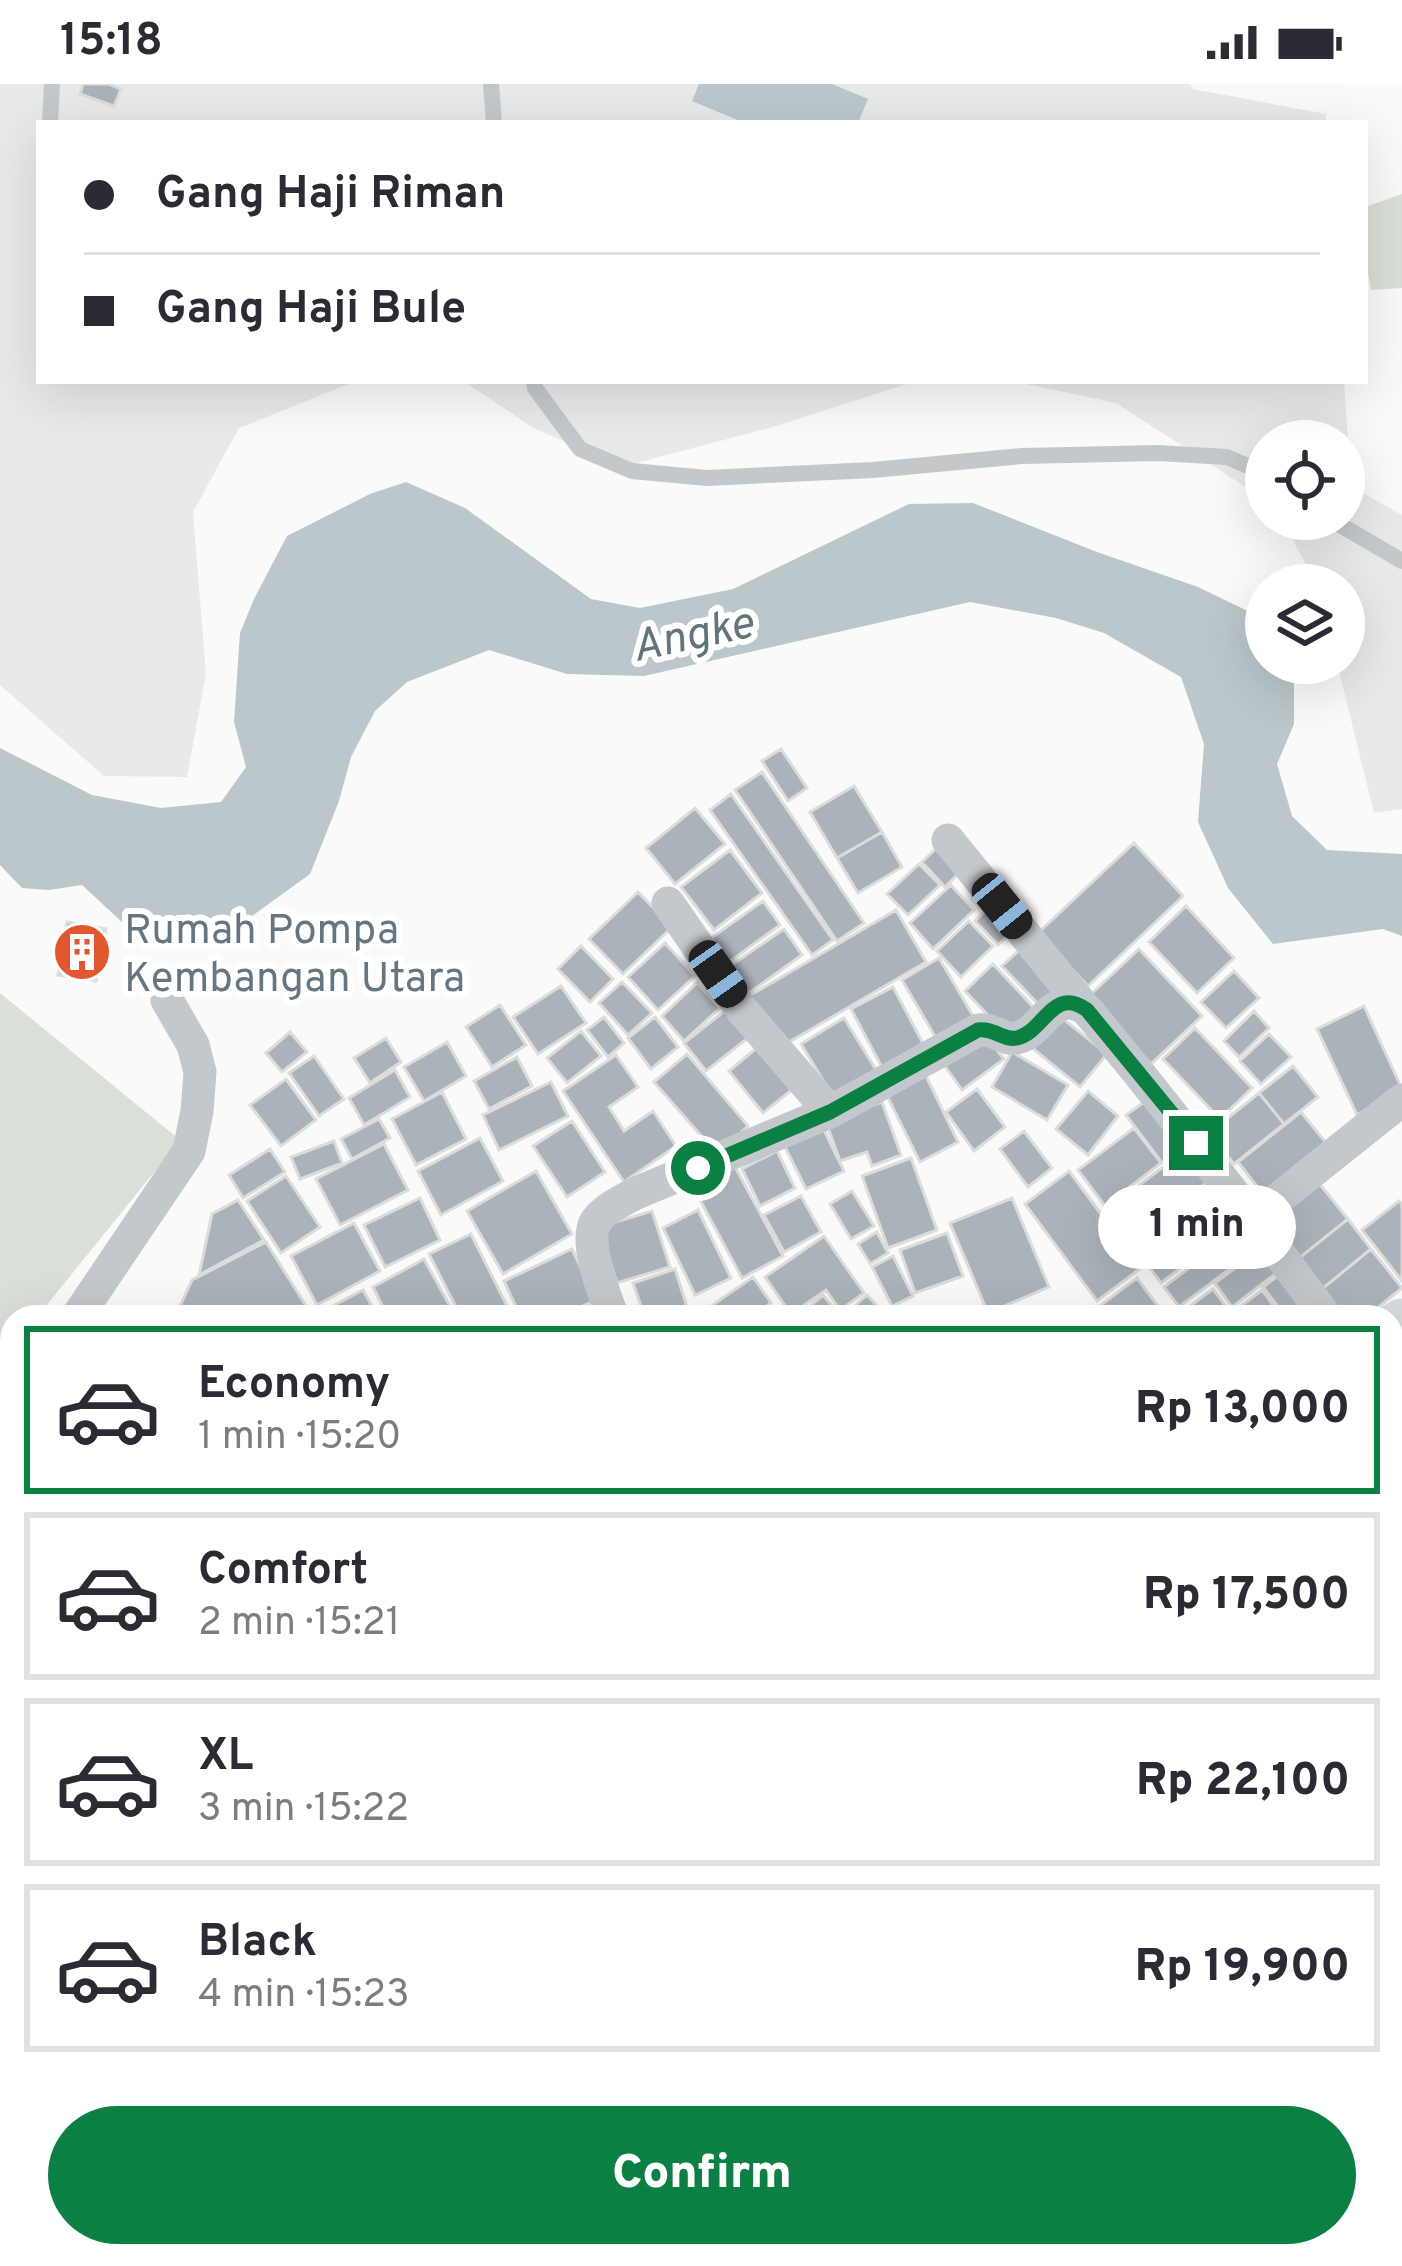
<!DOCTYPE html>
<html lang="en">
<head>
<meta charset="utf-8">
<style>
  :root { --surface:#fff; --page:#f2f2f3; --text:#2b2b33; --muted:#7c7c81; --line:#e1e1e2; --accent:#0b8043 }
  body { margin:0; font-family:Overpass,sans-serif; background:var(--page); color:var(--text); height:100vh; display:flex; flex-direction:column; font-size:45px; white-space:nowrap }
  * { box-sizing:border-box; margin:0 }
  p { font-size:39px; color:var(--muted) }
  .icon { flex:none; width:66px; height:66px; fill:none; stroke:currentColor; stroke-width:2; stroke-linecap:round; stroke-linejoin:round }
  .map { position:relative; flex:1; overflow:hidden }
  .panel { position:absolute; left:0px; top:1221px; width:1404px; height:963px; display:flex; flex-direction:column; background:var(--surface); border-radius:36px 36px 0 0; box-shadow:0 12px 48px #0002 }
  .panel>* { flex:none }
  .top-card { position:absolute; left:36px; top:36px; width:1332px; height:264px; border-radius:0px; box-shadow:0 12px 48px #0002; display:grid; align-content:center; height:264px; padding:0 48px; background:var(--surface) }
  .tools { position:absolute; left:1245px; top:336px; display:grid; gap:24px }
  .tools a { display:grid; place-items:center; width:120px; height:120px; border-radius:50%; background:var(--surface); box-shadow:0 12px 48px #0002; font-size:60px }
  .end { position:absolute; width:54px; height:54px; margin:-27px; border:15px solid #0b8043; background:#fff; box-shadow:0 0 0 6px #fff }
  .from { border-radius:50% }
  .bubble { position:absolute; height:84px; border-radius:42px; background:var(--surface); box-shadow:0 12px 48px #0002; font-size:39px; font-weight:800; line-height:84px; text-align:center }
  .car { position:absolute; width:36px; height:72px; margin:-36px -18px; border-radius:15px; box-shadow:0 0 9px 3px #0007; background:linear-gradient(#222 24%,#8ab4d8 0 40%,#222 0 76%,#8ab4d8 0 86%,#222 0) }
  .top-card b { display:flex; align-items:center; gap:42px; height:114px; font-size:45px }
  .top-card b+b { border-top:3px solid var(--line) }
  .top-card i { width:30px; height:30px; background:var(--text) }
  ul { padding:21px 0 0; list-style:none }
  li { display:flex; align-items:center; gap:36px; height:168px; margin:0 24px 18px; padding:0 24px; border:6px solid var(--line); border-radius:0px }
  li div { flex:1 }
  li b { display:block; font-size:45px }
  li em { font-style:normal; font-weight:800 }
  li.active { border-color:var(--accent) }
  li>.icon { width:108px; height:108px; stroke-width:1.5 }
  .cta { display:flex; gap:24px; margin-top:auto; padding:24px 48px }
  .cta a { flex:1; height:138px; border-radius:72px; background:var(--accent); color:#fff; font-size:48px; font-weight:800; line-height:138px; text-align:center }
  .status { display:flex; justify-content:space-between; align-items:center; height:84px; padding:0 60px; background:var(--surface); direction:ltr }
  .status svg { height:33px; fill:currentColor }
  .map>svg:first-child { display:block }
  .built { fill:#e8e9e9 }
  .green { fill:#dadfd7 }
  .water { fill:#bbc7cb }
  .building { fill:#aab3b9; stroke:#dcdcda; stroke-width:3 }
  .lines { fill:none; stroke-linecap:round; stroke-linejoin:round }
  .lane { stroke:#c3c8cc; stroke-width:16 }
  .street { stroke:#c3c8cc; stroke-width:33 }
  .secondary { stroke:#d6dbdf; stroke-width:45 }
  .route { stroke:#0b8043; stroke-width:15 }
  .labels { text-anchor:middle; stroke-width:12; stroke-linejoin:round; paint-order:stroke }
  .poi-label { font-size:42px; fill:#657683; stroke:#fff; text-anchor:start }
  .water-label { font-size:45px; font-style:italic; fill:#60757c; stroke:#fff }
</style>
</head>
<body>
<div class="status"><b>15:18</b><svg viewBox="0 0 49 12"><path d="M0 12V9h3v3zM5 12V6h3v6zM10 12V3h3v9zM15 12V0h3v12zM26 1h20v11H26zM47 4h2v5h-2z"/></svg></div>
<div class="map">
<svg width="1402" height="2182" viewBox="0 0 1402 2182">
  <rect width="100%" height="100%" fill="#fafaf8"/>
  <path class="built" d="M0 0H1190L1193 5 1326 30V39H39V297H356L239 344 193 428 206 590 187 693 104 692 0 601Z
    M463 297H916L773 343 621 383 532 343Z
    M1012 297H1344L1351 402 1402 431V725L1374 729 1337 579H1344V501H1317L1282 435H1344V357H1266V416L1116 319Z"/>
  <path class="green" d="M1402 110V204L1371 206 1365 171V123Z
    M0 909 180 1056 37 1233H12V1264L0 1279Z"/>
  <path class="water" d="M699 0H832L868 15 858 39H745L692 17Z
    M406 398 465 424 591 515 640 524 733 505 909 420 973 419 1097 468 1198 503 1260 533 1266 545V579H1284L1294 596V640L1277 680 1292 732 1327 766 1402 770V852L1383 845 1273 860 1228 804 1198 738 1204 660 1181 593 1104 549 1056 534 970 518 644 592 567 590 489 566 407 598 375 627 351 673 339 717 310 790 245 837 170 851 122 838 82 801 49 806 22 804 0 781V664L92 711 161 724 221 718 246 683 234 638 240 549 254 515 287 452 370 410Z"/>
  <path class="building" d="M83 0H109L121 5 114 22 80 10Z
    M781 665 807 704 788 717 762 677Z
    M762 688 864 839 837 857 735 706Z
    M854 702 882 748 837 774 810 728Z
    M731 710 833 856 812 871 710 726Z
    M695 724 725 760 675 800 646 764Z
    M882 748 902 783 858 809 837 774Z
    M942 759 965 783 945 803 922 778Z
    M1134 759 1183 812 1088 902 1038 849Z
    M730 766 762 809 714 846 681 803Z
    M919 780 940 801 908 831 887 810Z
    M951 801 974 826 933 865 910 839Z
    M638 808 672 843 623 890 589 855Z
    M763 817 780 841 729 878 711 854Z
    M990 822 1013 847 998 861 975 837Z
    M1186 822 1234 874 1197 909 1149 858Z
    M896 826 926 878 779 964 749 912Z
    M969 837 993 862 961 893 937 867Z
    M67 838 106 845 96 897 58 891Z
    M784 845 802 871 739 916 720 889Z
    M665 859 695 892 658 926 628 893Z
    M1026 860 1062 899 1039 921 1002 882Z
    M581 862 613 895 590 918 558 885Z
    M1139 865 1202 932 1151 980 1088 913Z
    M939 874 976 937 939 959 902 896Z
    M993 880 1035 925 1007 951 965 907Z
    M1234 887 1259 914 1226 944 1201 918Z
    M622 898 652 929 628 951 599 919Z
    M697 899 720 924 684 957 662 932Z
    M561 902 586 939 538 970 513 933Z
    M893 903 927 967 885 989 851 925Z
    M500 921 526 961 492 983 466 943Z
    M1364 922 1402 1005 1357 1031 1317 945Z
    M726 926 748 954 706 987 684 959Z
    M1254 927 1269 944 1239 973 1224 957Z
    M1057 930 1107 970 1080 1003 1031 963Z
    M604 933 624 959 608 973 587 946Z
    M655 933 678 963 651 985 628 954Z
    M844 934 881 994 838 1021 801 960Z
    M1195 944 1252 1004 1220 1035 1163 975Z
    M581 947 601 972 567 999 547 974Z
    M290 948 307 968 282 988 266 969Z
    M1269 950 1291 973 1261 1000 1240 977Z
    M986 952 1004 975 962 1006 945 982Z
    M386 954 401 978 370 999 354 974Z
    M447 958 466 992 424 1017 404 983Z
    M759 962 793 1005 763 1029 729 987Z
    M1012 968 1068 1001 1047 1036 992 1003Z
    M687 970 748 1042 717 1070 654 998Z
    M616 971 638 1003 609 1023 624 1047 653 1027 676 1062 624 1098 563 1007Z
    M314 972 344 1015 319 1032 289 989Z
    M517 973 532 1002 489 1025 474 997Z
    M1293 982 1318 1013 1284 1040 1259 1009Z
    M395 986 410 1013 364 1041 349 1014Z
    M926 992 958 1058 920 1078 887 1012Z
    M286 995 316 1036 281 1062 250 1021Z
    M551 998 568 1032 499 1066 483 1031Z
    M977 1005 1005 1043 974 1067 946 1028Z
    M1088 1007 1118 1032 1088 1071 1056 1045Z
    M442 1008 466 1055 416 1081 392 1035Z
    M1259 1009 1284 1040 1234 1080 1209 1049Z
    M1150 1014 1186 1061 1162 1079 1126 1031Z
    M882 1018 901 1071 872 1082 867 1068 840 1077 826 1038Z
    M1301 1028 1331 1065 1267 1115 1238 1078Z
    M379 1035 390 1054 352 1075 341 1055Z
    M572 1037 605 1088 567 1113 533 1062Z
    M821 1040 844 1087 806 1105 783 1059Z
    M1134 1044 1161 1079 1105 1122 1078 1086Z
    M1024 1047 1052 1084 1028 1103 1000 1065Z
    M480 1054 503 1097 441 1131 418 1087Z
    M334 1057 342 1079 300 1095 291 1073Z
    M384 1060 408 1106 340 1141 316 1095Z
    M270 1065 285 1088 243 1114 229 1091Z
    M777 1067 795 1104 760 1122 742 1085Z
    M1183 1068 1206 1099 1129 1157 1106 1126Z
    M911 1074 937 1146 888 1164 862 1092Z
    M733 1079 783 1172 742 1194 692 1101Z
    M536 1087 572 1150 503 1190 467 1127Z
    M1069 1087 1141 1184 1097 1217 1025 1120Z
    M286 1092 320 1143 281 1169 247 1117Z
    M1314 1093 1348 1135 1298 1175 1264 1133Z
    M1217 1098 1246 1137 1194 1175 1166 1137Z
    M852 1107 874 1142 851 1155 830 1120Z
    M801 1112 821 1148 784 1168 764 1131Z
    M420 1114 440 1156 385 1183 364 1141Z
    M1012 1114 1049 1203 988 1229 950 1139Z
    M238 1116 264 1156 199 1191 212 1130Z
    M1399 1117 1402 1120V1197L1362 1146Z
    M698 1126 731 1194 695 1211 663 1144Z
    M652 1127 670 1183 617 1199 599 1143Z
    M1348 1135 1371 1165 1322 1205 1298 1175Z
    M1163 1137 1191 1176 1161 1199 1132 1160Z
    M1250 1138 1264 1159 1179 1223 1164 1203Z
    M354 1139 380 1187 317 1221 291 1172Z
    M877 1148 888 1169 870 1180 858 1160Z
    M947 1149 963 1192 915 1209 900 1166Z
    M471 1150 508 1224 491 1233H461L429 1170Z
    M824 1152 864 1209 840 1226 826 1206 791 1230 765 1193Z
    M266 1158 313 1233H175L192 1196Z
    M1266 1161 1283 1184 1232 1223 1215 1199Z
    M572 1165 596 1216 558 1233H521L504 1197Z
    M1371 1165 1402 1204 1366 1233H1344L1322 1205Z
    M893 1172 913 1212 892 1222 872 1183Z
    M424 1175 456 1233H388L373 1203Z
    M675 1185 690 1233H645L633 1199Z
    M1286 1186 1308 1233H1286L1263 1203Z
    M753 1193 771 1219 751 1233H713L707 1225Z
    M1137 1194 1166 1233H1098L1093 1227Z
    M1213 1205 1234 1233H1178L1177 1232Z
    M363 1206 378 1233H329L325 1226Z
    M1262 1206 1282 1233H1237L1233 1228Z
    M823 1211 841 1233H797Z
    M867 1211 887 1233H849L846 1230Z
    M1402 1269V1359L1392 1336V1273Z
    M1392 1364 1402 1380V1420L1392 1426Z
    M1402 1429V1518L1392 1525V1435Z
    M12 1542V1679L10 1677 0 1684V1550Z
    M1402 1781V1833L1392 1819V1788Z
    M12 1828V1863L4 1869 0 1863V1836Z
    M0 1868 12 1877V1921L8 1927 0 1920Z
    M12 1980V2028L0 2020V1999Z
    M102 2172H155L160 2182H107Z
    M250 2172H282L286 2182H230Z
    M295 2172H338L343 2182H300Z
    M396 2172H498L503 2182H401Z
    M512 2172H563L568 2182H517Z
    M688 2172H750L751 2173 732 2182H693Z
    M759 2172H844L846 2182H761Z
    M853 2172H972L975 2182H856Z
    M1003 2172H1097L1102 2182H1008Z
    M1126 2172H1232L1216 2182H1111Z
    M1245 2172H1293L1300 2182H1236L1234 2180Z"/>
  <g class="lines">
    <path class="lane" d="M491 0 494 39
      M50 39 52 0
      M534 297 535 304 580 365 632 387 707 394 873 386 1022 372 1158 369 1227 373 1266 390
      M1330 435 1402 477"/>
    <path class="street" d="M948 756 1082 921
      M668 819 742 926 830 1028
      M1254 1134 1402 1016
      M77 1233 189 1067 197 1027 200 988 193 961 167 916
      M613 1233C605 1213 584 1159 595 1139 602 1126 622 1117 634 1110L830 1028 978 946C994 944 1004 957 1017 954 1045 947 1053 902 1087 926 1170 1026 1249 1128 1326 1233
      M0 1344 12 1327
      M1392 1556 1402 1572
      M82 2172 87 2182
      M635 2172 640 2182"/>
    <path class="secondary" d="M1392 1243 1402 1237
      M0 2137 12 2129"/>
  </g>
  <g class="lines">
    <path class="route" d="M698 1084 830 1028 978 946C994 944 1004 957 1017 954 1045 947 1053 901 1087 926L1196 1059"/>
  </g>
  <defs>
    <symbol id="building-disc" viewBox="-11 -11 22 22"><circle r="9.5" fill="#e4572e" stroke="#fff"/><path d="M-4-6H4V6H1V3H-1V6H-4ZM-2.5-4.3h1.7v1.8h-1.7ZM.8-4.3h1.7v1.8H.8ZM-2.5-1h1.7V.8h-1.7ZM.8-1h1.7V.8H.8Z" fill="#fff"/></symbol>
  </defs>
  <g fill-rule="evenodd">
    <use href="#building-disc" x="49" y="835" width="66" height="66"/>
  </g>
  <g class="labels">
    <g class="poi-label">
      <text x="124" y="859">Rumah Pompa<tspan x="124" dy="48">Kembangan Utara</tspan></text>
    </g>
    <g class="water-label">
      <text transform="translate(692 549) rotate(-12)" y="16">Angke</text>
    </g>
  </g>
</svg>
<div class="tools">
<a><svg class="icon" aria-label="locate" viewBox="0 0 24 24"><circle cx="12" cy="12" r="6"/><path d="M12 2v4M12 18v4M2 12h4M18 12h4"/></svg></a>
<a><svg class="icon" aria-label="layers" viewBox="0 0 24 24"><path d="M12 4l9 5-9 5-9-5zM3 14l9 5 9-5"/></svg></a>
</div>
<i class="end from" style="left:698px;top:1084px"></i>
<i class="end" style="left:1196px;top:1059px"></i>
<div class="bubble" style="left:1098px;top:1101px;width:198px">1 min</div>
<i class="car" style="left:1002px;top:822px;rotate:141deg"></i>
<i class="car" style="left:718px;top:890px;rotate:145deg"></i>
<div class="top-card">
<b><i class="from"></i>Gang Haji Riman</b>
<b><i></i>Gang Haji Bule</b>
</div>
<section class="panel">
<ul>
<li class="active"><svg class="icon" aria-label="car" viewBox="0 0 24 24"><path d="M5 17H2v-5l4-1 3-4h7l3 4 3 1v5h-3M9 17h6M6 11h13"/><circle cx="7" cy="17" r="2"/><circle cx="17" cy="17" r="2"/></svg><div><b>Economy</b><p>1 min · 15:20</p></div><em>Rp 13,000</em></li>
<li><svg class="icon" aria-label="car" viewBox="0 0 24 24"><path d="M5 17H2v-5l4-1 3-4h7l3 4 3 1v5h-3M9 17h6M6 11h13"/><circle cx="7" cy="17" r="2"/><circle cx="17" cy="17" r="2"/></svg><div><b>Comfort</b><p>2 min · 15:21</p></div><em>Rp 17,500</em></li>
<li><svg class="icon" aria-label="car" viewBox="0 0 24 24"><path d="M5 17H2v-5l4-1 3-4h7l3 4 3 1v5h-3M9 17h6M6 11h13"/><circle cx="7" cy="17" r="2"/><circle cx="17" cy="17" r="2"/></svg><div><b>XL</b><p>3 min · 15:22</p></div><em>Rp 22,100</em></li>
<li><svg class="icon" aria-label="car" viewBox="0 0 24 24"><path d="M5 17H2v-5l4-1 3-4h7l3 4 3 1v5h-3M9 17h6M6 11h13"/><circle cx="7" cy="17" r="2"/><circle cx="17" cy="17" r="2"/></svg><div><b>Black</b><p>4 min · 15:23</p></div><em>Rp 19,900</em></li>
</ul>
<div class="cta"><a>Confirm</a></div>
</section>
</div>
</body>
</html>
